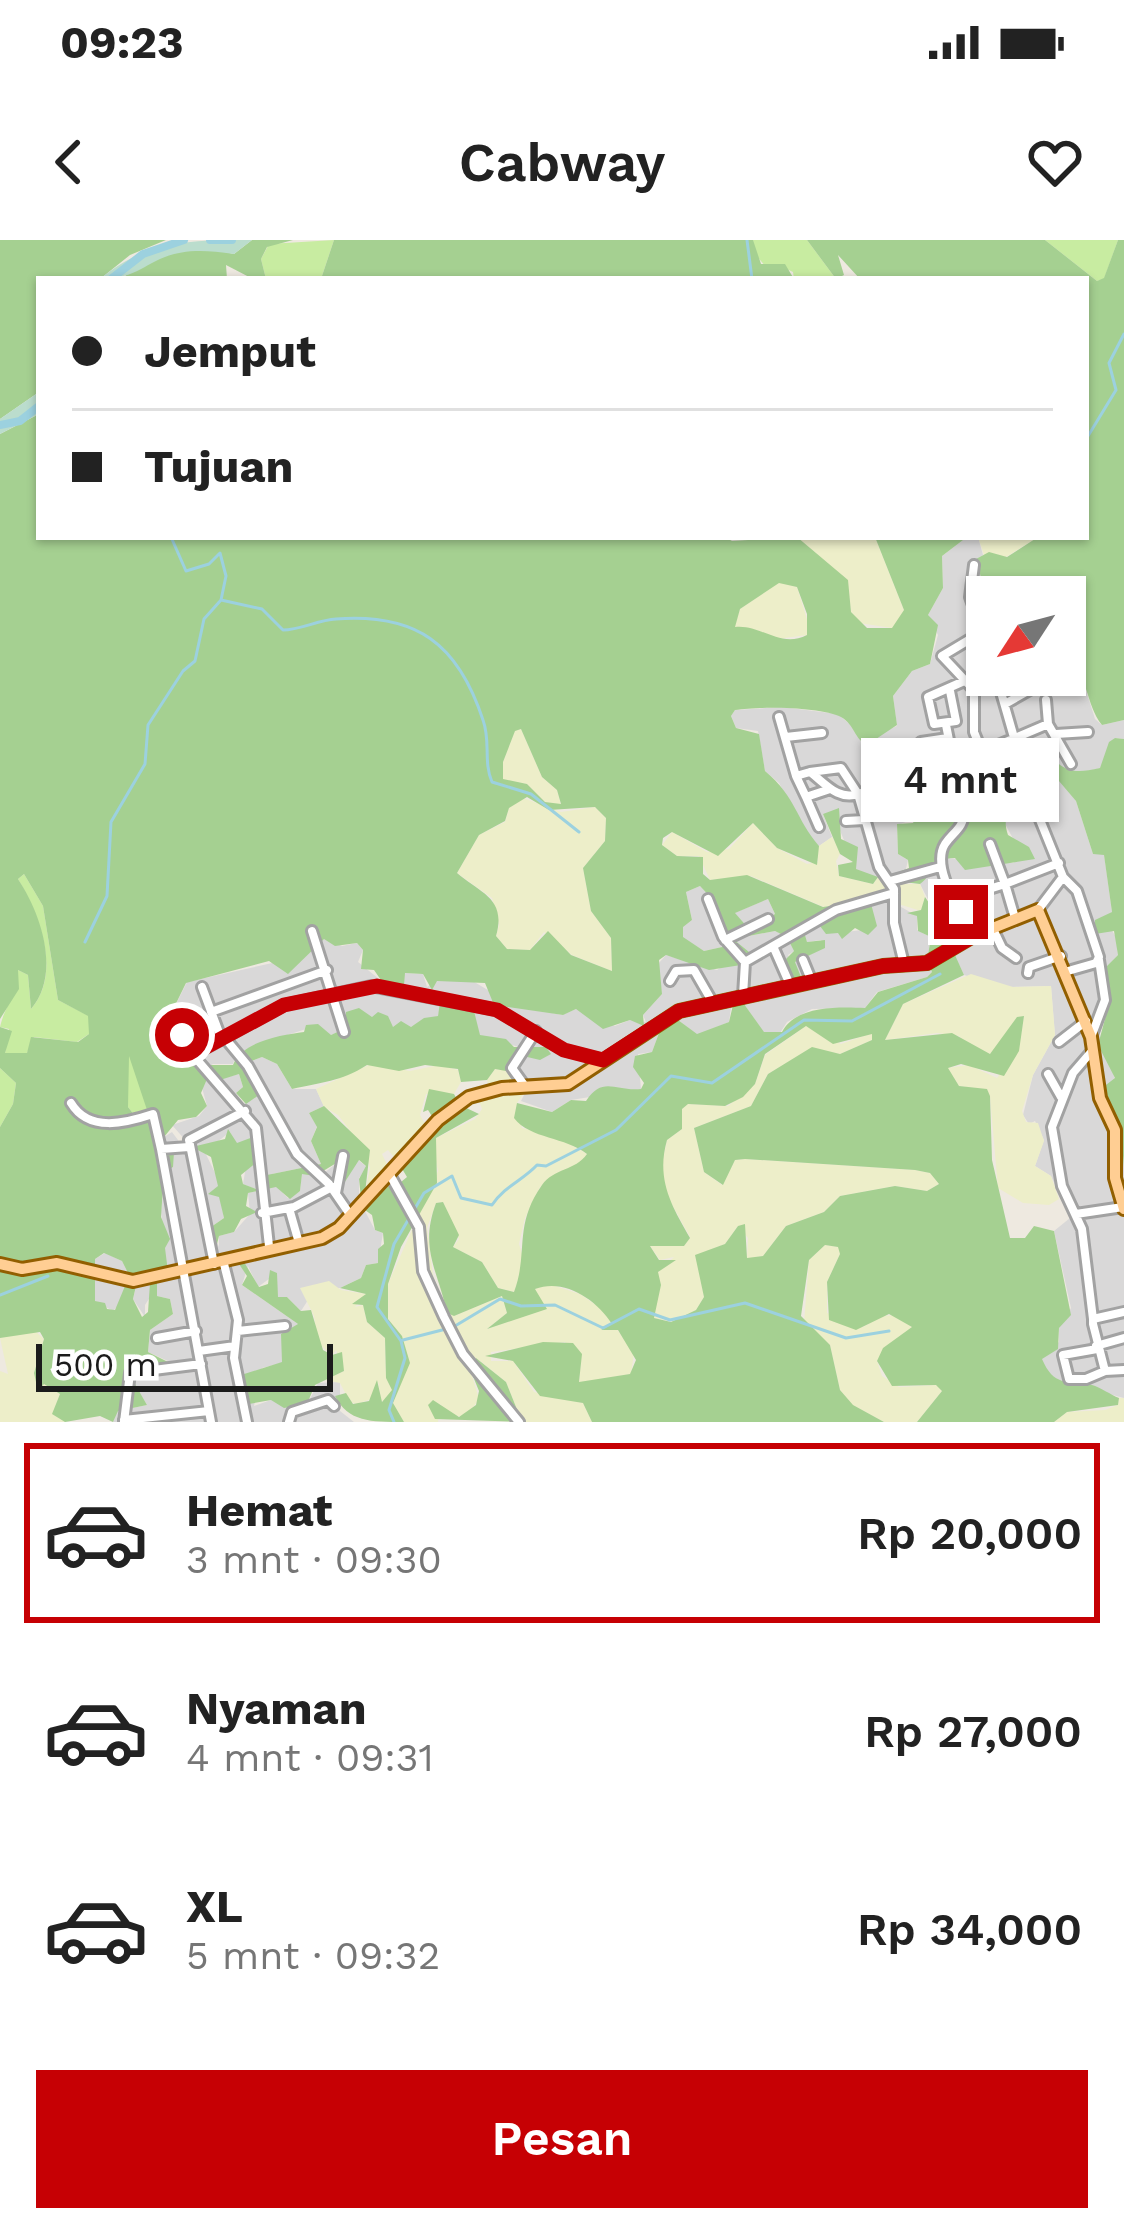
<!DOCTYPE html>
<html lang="id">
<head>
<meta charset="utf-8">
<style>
  :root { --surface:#fff; --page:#f6f6f6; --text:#222; --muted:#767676; --line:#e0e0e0; --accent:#c60004 }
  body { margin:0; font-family:"Work Sans",sans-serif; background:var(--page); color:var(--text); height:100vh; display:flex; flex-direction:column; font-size:45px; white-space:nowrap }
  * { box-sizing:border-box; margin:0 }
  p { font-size:39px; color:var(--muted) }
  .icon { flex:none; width:66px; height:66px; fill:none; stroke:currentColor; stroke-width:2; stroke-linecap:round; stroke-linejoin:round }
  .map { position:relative; height:1182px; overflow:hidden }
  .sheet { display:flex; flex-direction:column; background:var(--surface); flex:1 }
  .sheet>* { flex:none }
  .guide { position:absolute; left:36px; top:36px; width:1053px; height:264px; border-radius:0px; box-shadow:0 3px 9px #0004; display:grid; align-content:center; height:264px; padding:0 36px; background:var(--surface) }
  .needle { width:78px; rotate:234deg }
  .controls { position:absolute; left:966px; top:336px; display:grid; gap:24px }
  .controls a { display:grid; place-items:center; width:120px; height:120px; border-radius:0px; background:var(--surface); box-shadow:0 3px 9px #0004; font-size:60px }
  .scale { position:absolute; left:36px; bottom:30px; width:297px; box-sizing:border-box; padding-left:12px; border:6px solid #1b1b1b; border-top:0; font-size:33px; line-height:42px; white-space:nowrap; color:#1b1b1b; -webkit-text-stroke:9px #fff; paint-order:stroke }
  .end { position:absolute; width:54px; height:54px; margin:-27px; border:15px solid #c60004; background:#fff; box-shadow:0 0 0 6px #fff }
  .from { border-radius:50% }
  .bubble { position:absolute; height:84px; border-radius:0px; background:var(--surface); box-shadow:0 3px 9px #0004; font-size:39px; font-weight:600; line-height:84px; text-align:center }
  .guide b { display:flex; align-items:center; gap:42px; height:114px; font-size:45px }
  .guide b+b { border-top:3px solid var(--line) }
  .guide i { width:30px; height:30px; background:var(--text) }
  ul { padding:21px 0 0; list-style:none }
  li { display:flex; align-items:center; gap:36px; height:180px; margin:0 24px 18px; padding:0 12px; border:6px solid transparent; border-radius:0px }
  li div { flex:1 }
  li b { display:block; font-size:45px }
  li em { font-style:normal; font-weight:600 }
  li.active { border-color:var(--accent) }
  li>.icon { width:108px; height:108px; stroke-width:1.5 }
  .primary-button { display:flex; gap:24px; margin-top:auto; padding:24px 36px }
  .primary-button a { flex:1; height:138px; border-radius:0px; background:var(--accent); color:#fff; font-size:48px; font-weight:600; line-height:138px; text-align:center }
  .status { display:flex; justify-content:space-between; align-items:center; height:84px; padding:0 60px; background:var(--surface); direction:ltr }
  .status svg { height:33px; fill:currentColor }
  header { display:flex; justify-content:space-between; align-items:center; height:156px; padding:0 36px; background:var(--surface); font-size:54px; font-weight:600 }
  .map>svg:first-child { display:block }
  .residential { fill:#d9d8d8 }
  .farmland { fill:#edeec9 }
  .grass { fill:#c8eca1 }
  .forest { fill:#a5d091; fill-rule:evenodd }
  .wetland { fill:#bbddcd }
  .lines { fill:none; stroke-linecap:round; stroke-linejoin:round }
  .stream { stroke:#9cd1df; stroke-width:3 }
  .river { stroke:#9cd1df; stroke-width:8 }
  .minor-casing { stroke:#a2a2a2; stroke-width:14 }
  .major-casing { stroke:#925f00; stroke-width:16 }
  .minor { stroke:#fff; stroke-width:8 }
  .major { stroke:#ffce93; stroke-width:10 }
  .route { stroke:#c60004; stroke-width:15 }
</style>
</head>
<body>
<div class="status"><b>09:23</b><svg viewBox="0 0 49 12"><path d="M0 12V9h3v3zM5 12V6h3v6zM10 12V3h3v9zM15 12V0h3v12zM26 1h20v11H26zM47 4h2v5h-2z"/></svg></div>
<header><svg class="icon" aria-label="back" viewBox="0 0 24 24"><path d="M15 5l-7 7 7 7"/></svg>Cabway<svg class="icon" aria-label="heart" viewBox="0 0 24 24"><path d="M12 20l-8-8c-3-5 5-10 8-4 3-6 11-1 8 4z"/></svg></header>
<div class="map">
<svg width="1124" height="1182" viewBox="0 0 1124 1182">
  <rect width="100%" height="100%" fill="#eee9e0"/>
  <path class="residential" d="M967 297H978L983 315 977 319 987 360V435H1065V417L1081 434 1095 479 1102 485 1124 480V499L1115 498 1100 528 1075 535 1060 530 1039 508 1076 561 1093 614H1104L1112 672 1104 678 1116 697 1118 715 1106 728 1109 764 1100 794 1115 839 1124 927V1158L1052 1139 1041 1119 1059 1102V1088L1071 1068 1054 991 1070 978 1051 936 1035 926 1044 900 1035 881 1029 884 1023 875 1033 835 1055 795 1051 746 1009 747 964 735 955 716 945 715 935 673 920 644 928 627 947 618 1013 623 1023 617 1004 582 1009 533 980 554 967 549 966 536 928 553V568L920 577 897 585 898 614 908 620 903 642 886 644 856 630 837 583 823 574 832 597 819 606 805 592 779 543 765 531 758 491 736 488 731 476 735 470 782 467 838 474 854 488 879 494 897 486 893 456 912 431 930 424 938 395 928 375 943 348 942 316Z
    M700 646 714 661 728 697 722 707 704 711 683 698V686L692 680 686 652Z
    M768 659 775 674 749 689 734 673Z
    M887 659 917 676V690L931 697 927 721 932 732 927 737 877 752 865 768 812 769 787 782 780 793H764L744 764 731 768 729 782 697 795 678 780 659 793 652 812 638 814 641 849 571 860 552 872 521 861 528 847 514 825 523 816H548L479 795 476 784 440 769 438 776 411 787H393L376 777 331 795 306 789 253 806 236 815 233 824H212L220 839 239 834 243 847 236 853 244 864 253 839 249 822 262 817 277 824 292 849H316L324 866 309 873 317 886 311 901 321 924 272 934 255 949 243 944 246 926 230 892 212 906H202L217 937 224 978 211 987 219 1007V996L234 992 250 974 248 953 276 946 288 958 300 951 302 933H324L338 922 350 929 358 920 367 927 359 938V960L375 990 383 993 378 1023 366 1025 361 1038 340 1048 301 1049 308 1060 301 1071 287 1057H277V1033L258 1047 248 1026 242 1045 298 1084 282 1123 262 1128 254 1166 271 1160 310 1159 318 1143 340 1142V1171L354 1182H113L117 1171 147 1165 131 1138 168 1121 148 1112 150 1090 173 1074 170 1059 157 1056 156 1048 145 1065V1077L133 1059 136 1047 113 1071 95 1061V1019L105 1013 122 1021 130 1037 165 1008 161 972 168 912 164 897 172 892 181 904 187 902 172 885 199 876 207 866 201 844 207 839 172 816 160 796 187 742 277 722 324 699 342 706 357 703 363 710 358 722 384 743 405 733 423 734 427 747 436 741 471 740 513 765 562 775 576 769 615 786 630 780 646 782 643 775 662 754 658 724 666 715 717 730 745 711 733 699 775 691 787 696 794 711 788 715 796 732 795 722 825 707 821 700 807 702 801 685 815 678 838 693 862 690 872 675 870 660Z"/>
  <path class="farmland" d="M797 297H875L904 370 897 383 892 388 859 383 851 372 847 340Z
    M978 297 989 299 1038 297 1006 317 984 315Z
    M779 342 797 347 810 389 807 395 777 399 734 387 740 369Z
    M521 489 542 537 557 550 561 565 545 562 527 544 503 540V522L515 490Z
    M523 558 561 572 595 567 606 578 605 601 583 628 591 671 611 698 612 731 572 715 544 692 530 710 507 709 496 696 499 685 492 658 457 633 479 595 505 582 509 568Z
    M753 583 777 608 807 624 818 622 816 608 832 597 841 612 836 621 839 636 873 644 878 637 886 644H920L925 657 921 671 879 658 824 667 751 636 710 640 699 616H677L662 605 672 592 707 612 729 609Z
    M971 734 1013 747 1051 746 1055 795 1033 835 1022 871 1026 882 1038 883 1044 901 1035 926 1051 936 1059 959 1049 965 1023 963 998 948 990 856 987 850 959 846 947 828 969 825 997 838 1018 811 1024 776 990 814 969 807 959 796 937 793 885 800 903 764Z
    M806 786 841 804 872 793V800L840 814 812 808 768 834 751 866 694 888 704 932 722 945 735 920 745 919 915 930 930 933 939 944 927 951 895 946 840 956 824 972 786 986 763 1016 747 1019 748 998 738 986 725 1004 696 1016 704 1057 696 1070 672 1082 654 1078 658 1032 674 1017 660 1020 650 1006H684L690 997 665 952 661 927 667 900 682 889V869L687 864 728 866 755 844 765 815Z
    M371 824 410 831 439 825 458 830 461 842 454 854H426L420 875 426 886 398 922 388 910 382 914 390 931 365 953 370 928 364 909 338 875 324 867 316 849Z
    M495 829 519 832 526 840 528 847 517 863 522 888 554 895 587 914 578 927 559 932 540 947 525 978 519 1004 525 1023 514 1052 498 1048 482 1022 453 1007 459 999 443 962 436 963 427 988 434 1043 454 1076 502 1056 507 1073 487 1089 535 1071V1049L549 1044 580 1054 603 1070 634 1113 631 1134 579 1143 581 1121 565 1102 491 1112V1121H513L534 1152 583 1163 592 1182H522L506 1142 479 1120 470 1129 479 1159 466 1177 449 1175 440 1164 438 1182H404L393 1163 409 1123 402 1096 388 1079V1044L438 931 433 909 436 898 475 879 482 869 477 856 490 852 487 840Z
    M825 1005 839 1007 840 1014 827 1042V1073L863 1087 881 1076 896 1075 913 1087 877 1121 882 1136 899 1147 937 1145 942 1151 917 1182H884L852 1165 840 1150 830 1105 804 1083 809 1020Z
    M329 1041 341 1050 366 1054 355 1067 363 1065 367 1082 385 1098 386 1137 392 1150 387 1161H381L378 1141 374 1158 357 1164 350 1162 340 1143 325 1140 344 1131 336 1110 332 1115 318 1103 314 1076 300 1048Z
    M33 1089 44 1099 34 1133 60 1154 53 1174 65 1182H0V1131L8 1134 0 1098Z
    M1119 1158H1124V1182H1054L1067 1172 1105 1170 1118 1165Z"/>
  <path class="grass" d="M334 0 321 39H266L261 19 269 4Z
    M753 0H807L836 39H794L793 32 778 25 767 28 754 13Z
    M1045 0H1118L1104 39 1097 41Z
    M24 634 43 666 58 760 89 776V794L77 802 34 797 27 813H5L9 789 0 787C5 765 15 760 18 730L28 735 31 769C62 733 40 676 18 639Z
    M128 815 133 817 148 873 135 876 128 867Z
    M0 828 16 843 13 864 0 887Z"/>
  <path class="forest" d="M0 0H166L130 15 100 39H39V152L0 179Z
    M252 0H293L267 7 261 19 266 39H253L226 25 227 39H122C156 5 189 3 234 14Z
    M334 0H753L761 24H785L794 39H321Z
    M807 0H1045L1097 41 1104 38 1118 0H1124V480L1102 485C1085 464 1089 433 1065 417V357L987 360 976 319 989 312 1007 317 1038 297H1086V39H860L838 15 844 35 836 39Z
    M39 174V297H725L732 301 797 297 848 340 851 372 867 388H892L904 370 875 297H967L942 316 943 348 928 375 938 385 930 424 912 431 893 456 897 485 867 505C854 499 855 485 841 477 821 467 761 466 735 470L731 476 736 488 759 494 765 531C797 558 795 578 819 606L817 625 777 608 753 583 718 616 672 592 663 598 662 605 677 616 703 617V634L710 640 747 635 823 667 870 660 877 686 868 695 855 688 842 699 838 693 826 694 814 678 802 685 807 702 825 700V708L795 722 803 742 794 744 786 719 794 711 787 697 775 691 733 699 749 712 741 725 709 730 666 715 659 720 662 754 643 775 644 786 630 780 603 789 576 769 563 775 494 765 485 743 437 741 432 750 423 734 405 733 404 745 383 743 374 730 361 729 363 710 357 703 335 706 324 699 288 734 269 721 186 743 160 796 172 815 184 816 207 839 201 853 207 866 196 877 178 880 164 897 168 912H174L173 927 164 932 161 977 170 999 165 1008 168 1032 130 1037 122 1021 104 1013 95 1019V1061L105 1063 107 1069 115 1070 125 1046H136L133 1059 142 1077 148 1072 150 1043 157 1041V1056L170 1059 173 1074 150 1090 148 1112 170 1123 131 1137 147 1165 118 1171 113 1182 100 1176 65 1182 52 1174 60 1154 44 1144 38 1151 34 1133 44 1099 40 1092 0 1098V887L13 864 16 843 0 828V787L12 791 5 813H27L31 797 78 802 89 794 88 776 58 760 43 666 24 634 18 639C42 675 61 734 31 769L28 735 18 730 19 749 0 779V194ZM779 343 797 347 807 374V395C780 409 761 384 735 387L740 369ZM521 489 542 537 557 550 561 564 545 562 527 544 503 539V522L515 491ZM527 557 549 570 595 567 606 578 605 601 583 628 591 671 611 698 612 731 571 715 548 691 530 710 507 709 496 696C507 658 480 653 457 633L479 595 505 581 509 568ZM700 646 714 661 728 697 722 707 704 711 683 697V687L692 680 686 652ZM768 659 775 674 749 689 735 673ZM129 816 148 873 135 876 128 867Z
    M1115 498 1124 499V927L1121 893 1102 848 1115 838 1098 805 1109 764 1106 727 1118 715 1114 691 1095 694V680L1112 672 1104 615 1093 614 1076 561 1036 514 1039 507C1063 528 1067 536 1100 528L1109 502Z
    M1009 532V547H1024L1028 556C1011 564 1001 575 1008 595L1029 607 1035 619 965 630 955 618C927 619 935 634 920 644L903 642 901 631 909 628 908 620 898 614 897 584 913 583 920 569 928 567V553C945 548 948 538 966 535L967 549 980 554Z
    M839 568 841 599 858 607 856 629 878 637 873 644 839 636 838 625 853 622 840 614 823 574Z
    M925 657 944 685 938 691 945 715H955L964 735 903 764 885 800 952 793 990 814 1017 777 1024 776 1019 811 1004 836 961 824 948 828 959 846 987 849 990 856 992 920 1010 998H1025L1034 986 1054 991 1071 1075 1059 1088 1058 1109 1042 1119C1054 1147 1066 1140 1092 1145 1100 1147 1111 1155 1119 1158L1118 1165 1067 1172 1054 1182H917L942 1151 936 1145 892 1146 877 1121 883 1108 912 1087 889 1074 856 1090 829 1080 827 1042 840 1014 838 1007 825 1005 809 1020 801 1076 830 1105 840 1150 853 1165 884 1182H592L583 1163 540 1156 513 1121 485 1116 543 1102 573 1103 582 1114 579 1142 630 1134 636 1120 618 1090H601L612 1084C596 1059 564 1038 535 1049L547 1069 487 1089 507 1073 502 1056 454 1076 447 1073C438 1030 419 1009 436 963L443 962 459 995 453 1007 482 1022 498 1048 514 1052C529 1012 513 986 542 945 554 928 575 931 587 914 566 897 530 899 514 878L517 863 552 872 571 860 586 861C603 835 616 852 641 849L644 843 633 827 635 816 652 812 659 793 678 780 697 794 729 782 733 765 744 764 764 792H782C796 765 839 767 865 768L878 752 927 737 932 732 927 721 931 697 918 691 917 676 907 673 921 670ZM806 786 833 804 872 794V800L840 814 812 807 768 834 751 866 694 888 704 932 723 945 735 920 745 919 915 930 930 933 939 944 927 951 895 946 840 956 824 972 786 986 763 1016 747 1018 745 984 738 986 725 1004 695 1015 704 1057 696 1070 671 1082 654 1078 661 1045 658 1032 676 1020H659L650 1006H684L690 998C671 965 656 939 667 900L682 889V869L688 864 725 866 743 857 755 844 765 814Z
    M440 762 474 771 480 795 506 799 514 807H546L551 814 540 820 523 816 512 832 495 829 487 840 461 842 458 829 425 825 399 831 367 825C340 842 322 842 292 849L277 824 262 817 249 822 259 855 246 864 236 853 243 847 239 834 220 840 206 825H233C242 801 282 795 304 792L306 785 318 784 331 795 346 788V772L359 768 372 777 378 772 388 776 393 787 401 781 411 787 424 778 438 776Z
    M429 849 454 854 460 865 479 874 436 898 437 943 401 1007 388 1044V1079L402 1096 410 1123 393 1163 404 1182C371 1182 348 1182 335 1156L346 1153 353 1164 369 1161 377 1140 382 1162 392 1150 386 1138 385 1098 367 1082 363 1065 352 1064 366 1054 340 1048 361 1038 366 1025 378 1023V1009L384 1004 383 993 375 990 372 975 362 968 359 939 366 926 359 920 341 948 338 922 315 936 302 934 300 951 290 959 276 947 248 953 246 966 257 972 241 979 234 992 219 996 216 1008 211 987 224 978 219 957 208 954 218 946 211 917 192 907 225 899 228 889 237 903 253 897 258 921 241 935 243 944 256 949 267 935 321 924 311 901 317 887 309 873 324 866 370 910 365 953 387 935 401 942 407 937 398 922 435 881 428 870 423 872Z
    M244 1022 259 1047 268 1044 270 1030 277 1033 278 1057H287L301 1071 311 1070 323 1110 332 1115 342 1112 344 1131 315 1145 307 1164 284 1168 271 1160 249 1164 241 1135 282 1122 281 1094 298 1084 242 1045 247 1036 239 1024Z
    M476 1118 506 1142 522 1182 435 1179 428 1165 433 1160 459 1177 476 1165 479 1151 470 1129Z"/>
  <path class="wetland" d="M252 0 234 14C147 0 156 39 100 39 146 0 193 0 252 0Z
    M39 152V174L0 194V179Z"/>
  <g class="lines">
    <path class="stream" d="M747 0 752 39
      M1088 196 1116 150 1109 123 1124 94
      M171 297 186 331 209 324 220 313 226 336 221 360 262 369 283 390C300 390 318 380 336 379 417 373 458 404 483 480 491 502 483 521 492 542L531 554 579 592
      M85 702 107 656 111 582 145 524 148 485 183 431 195 421 204 379 221 360
      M0 1055 48 1036
      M455 1086 500 1059 521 1066 555 1065 603 1088 639 1069 670 1080 745 1063 846 1098 889 1091
      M403 1100 446 1089
      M394 1182 389 1170 405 1118 401 1101 377 1067 394 1004 424 953 452 936 461 958 492 965C506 945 522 941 537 925L546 926 616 890 671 836 712 843 804 780 852 781 940 734"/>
    <path class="river" d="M210 0H232
      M111 39 143 14 184 0
      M0 185 20 181 39 166"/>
    <defs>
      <path id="minor" d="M974 325 970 357 987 405
        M1065 432H1068
        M996 435 1032 560 1063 637 1077 651 1099 717 1096 723 1068 731
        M950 451 956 481 934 484 928 457 962 442
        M1046 460 1048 484 1071 524
        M1005 464 1056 435
        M779 477 796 536
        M946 485 953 520
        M1056 494 1088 492
        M786 497 822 493
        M921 502 948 498
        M982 512 1048 484
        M810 532 796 536 806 557 830 549
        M806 557 819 587
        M964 571C964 588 954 591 945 604 930 628 962 673 973 696
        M846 581 864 580
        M990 604 1005 644 1059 623
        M890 641 940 627
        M708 659 723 697 745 722 773 706 791 747
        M957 659 1005 644 1015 678
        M1038 670 1063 637
        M993 689 1002 708 1016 718
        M312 691 344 792
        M725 700 768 679
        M773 706 836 670 894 653
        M803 720 812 742
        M904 724 894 683V649L879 627 858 554 841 528 810 532C825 543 838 561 858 554 881 547 904 542 926 534 947 526 960 515 982 512L974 492V450L942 416 982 392
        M1028 733 1029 727 1061 716
        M670 741 676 731 694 730 713 763
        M202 747 221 798
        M743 756 745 722
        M211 772 327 730
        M177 776 193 815 256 888 269 1006
        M224 797 248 826 297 914 329 944 351 976
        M1091 797 1105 760 1099 720
        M1059 802 1086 781
        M1092 811 1073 833 1052 887 1062 946 1082 989 1093 1079
        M193 815 284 765 371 746 497 770 564 810 603 820
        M1048 834 1061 857
        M525 846 512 828 536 791
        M71 863C89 893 126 883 153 874L161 909
        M189 907 161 909 211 1182
        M390 935 419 987 423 1031 444 1077 463 1114 519 1182
        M336 953 343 916
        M289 968 299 1003
        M262 973 294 967 332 947
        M1076 974 1123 967
        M214 1024 189 900 245 871
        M224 1024 238 1080 234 1118 247 1182
        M1124 1072 1093 1079V1084L1105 1131 1124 1130
        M238 1091 285 1086
        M157 1098 196 1091
        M1096 1106 1124 1098
        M1097 1109 1063 1115 1069 1139H1086L1105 1131
        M199 1111 235 1106
        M124 1180 209 1171
        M124 1182 130 1133 201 1124
        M289 1182 292 1172 328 1160 334 1166"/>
      <path id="major" d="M0 1024 22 1029 57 1023 133 1041 322 998 339 988 438 880 469 857 502 848 568 844 679 771 883 726 927 723 973 696 1038 670 1091 797 1100 858 1115 890V938L1124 969"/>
    </defs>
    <use href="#minor" class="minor-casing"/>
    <use href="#major" class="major-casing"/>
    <use href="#minor" class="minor"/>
    <use href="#major" class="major"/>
  </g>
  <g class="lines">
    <path class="route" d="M182 795 193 814 284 765 377 746 497 770 564 810 603 820 679 771 883 726 927 723 973 696 961 672"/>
  </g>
</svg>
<div class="controls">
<a><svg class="needle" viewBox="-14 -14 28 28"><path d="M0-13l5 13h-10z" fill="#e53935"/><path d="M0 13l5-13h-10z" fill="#767676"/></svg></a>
</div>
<div class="scale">500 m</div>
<i class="end from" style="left:182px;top:795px"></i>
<i class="end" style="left:961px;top:672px"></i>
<div class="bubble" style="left:861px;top:498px;width:198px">4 mnt</div>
<div class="guide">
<b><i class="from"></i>Jemput</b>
<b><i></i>Tujuan</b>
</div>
</div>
<section class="sheet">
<ul>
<li class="active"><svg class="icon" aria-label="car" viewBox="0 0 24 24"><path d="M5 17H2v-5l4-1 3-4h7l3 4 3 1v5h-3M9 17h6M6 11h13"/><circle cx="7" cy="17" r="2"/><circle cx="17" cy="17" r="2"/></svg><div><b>Hemat</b><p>3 mnt · 09:30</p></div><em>Rp 20,000</em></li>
<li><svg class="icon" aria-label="car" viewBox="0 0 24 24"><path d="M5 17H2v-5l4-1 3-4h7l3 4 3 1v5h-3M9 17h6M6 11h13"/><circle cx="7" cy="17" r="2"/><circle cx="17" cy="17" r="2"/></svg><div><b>Nyaman</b><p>4 mnt · 09:31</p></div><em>Rp 27,000</em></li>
<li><svg class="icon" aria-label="car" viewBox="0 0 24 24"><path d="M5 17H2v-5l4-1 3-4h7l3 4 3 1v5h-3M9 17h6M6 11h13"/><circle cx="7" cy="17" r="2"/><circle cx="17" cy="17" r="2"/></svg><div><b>XL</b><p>5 mnt · 09:32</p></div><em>Rp 34,000</em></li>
</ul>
<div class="primary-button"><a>Pesan</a></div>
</section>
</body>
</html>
